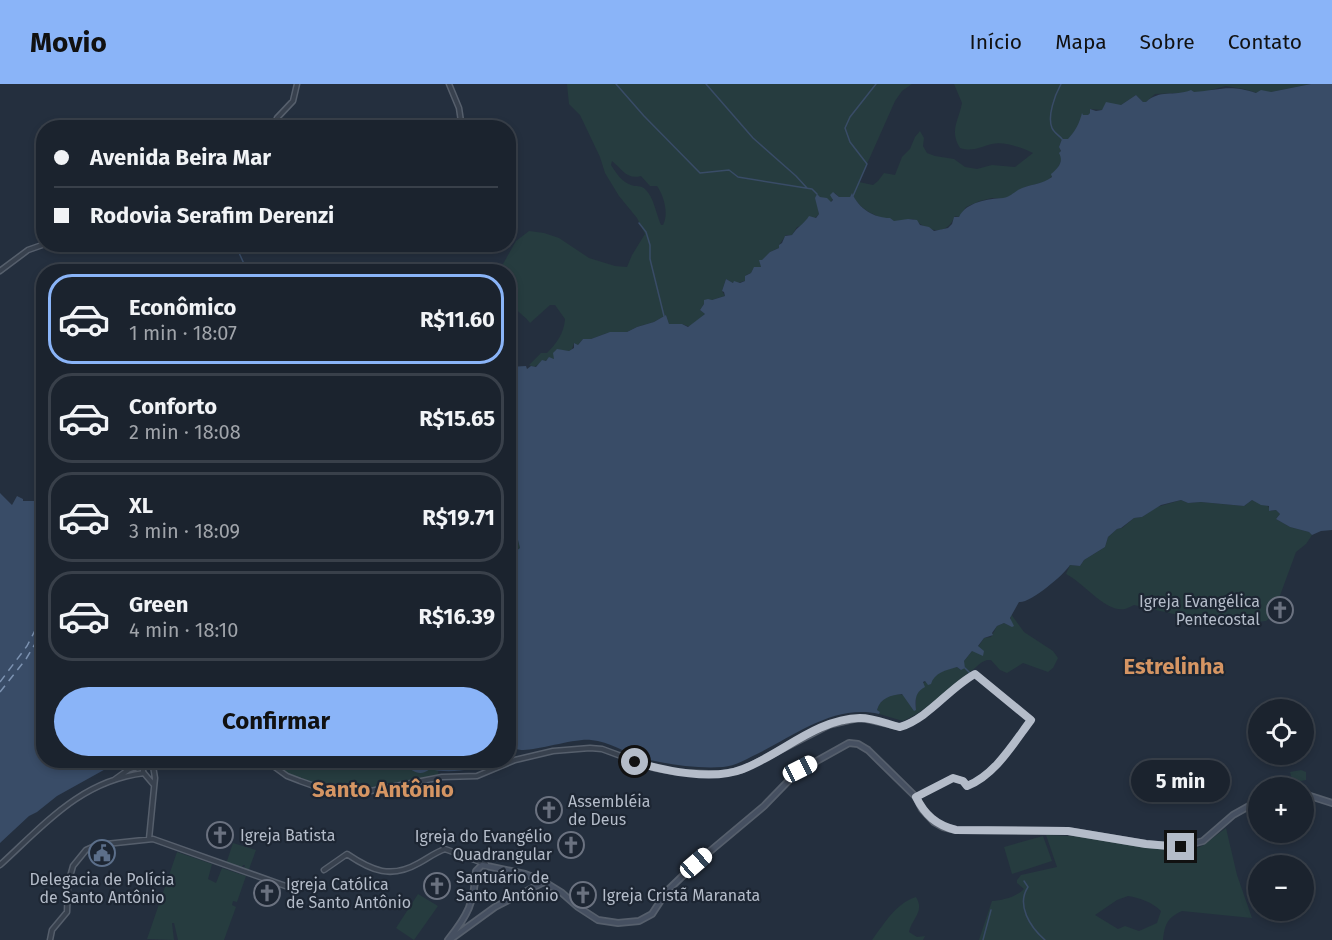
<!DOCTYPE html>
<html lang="pt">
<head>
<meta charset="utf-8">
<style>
  :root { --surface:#1b232e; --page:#242b36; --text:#f1f3f6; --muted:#a0a4aa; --line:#39404a; --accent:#8ab4f8 }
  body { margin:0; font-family:"Fira Sans",sans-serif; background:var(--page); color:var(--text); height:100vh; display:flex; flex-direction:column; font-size:22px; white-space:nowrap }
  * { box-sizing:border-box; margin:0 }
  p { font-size:20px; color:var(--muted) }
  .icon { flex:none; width:33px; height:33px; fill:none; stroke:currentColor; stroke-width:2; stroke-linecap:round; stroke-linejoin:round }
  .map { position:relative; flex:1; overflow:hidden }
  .sheet { position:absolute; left:36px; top:180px; width:480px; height:504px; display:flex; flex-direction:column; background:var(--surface); border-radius:24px; box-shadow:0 3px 9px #0003,0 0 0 2px var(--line) }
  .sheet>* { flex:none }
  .guide { position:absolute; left:36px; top:36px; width:480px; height:132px; border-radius:24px; box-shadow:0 3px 9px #0003,0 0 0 2px var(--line); display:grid; align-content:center; height:132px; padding:0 18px; background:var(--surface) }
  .fabs { position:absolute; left:1248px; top:615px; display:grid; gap:12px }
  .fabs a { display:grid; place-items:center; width:66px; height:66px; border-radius:50%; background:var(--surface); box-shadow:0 3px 9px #0003,0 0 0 2px var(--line); font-size:30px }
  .end { position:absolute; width:27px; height:27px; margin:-14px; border:8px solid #b4bcc9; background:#111; box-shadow:0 0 0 3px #111 }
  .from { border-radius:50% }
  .bubble { position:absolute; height:42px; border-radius:21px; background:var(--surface); box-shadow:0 3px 9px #0003,0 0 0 2px var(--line); font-size:20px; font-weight:700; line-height:42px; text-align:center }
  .car { position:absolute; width:18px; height:36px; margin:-18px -9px; border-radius:8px; box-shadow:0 0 4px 2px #0007; background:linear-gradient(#fff 24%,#345 0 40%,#fff 0 76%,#345 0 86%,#fff 0) }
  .guide b { display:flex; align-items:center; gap:21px; height:57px; font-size:22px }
  .guide b+b { border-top:2px solid var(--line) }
  .guide i { width:15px; height:15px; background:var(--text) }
  ul { padding:10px 0 0; list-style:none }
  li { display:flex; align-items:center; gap:18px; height:90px; margin:0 12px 9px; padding:0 6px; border:3px solid var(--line); border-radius:24px }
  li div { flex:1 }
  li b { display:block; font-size:22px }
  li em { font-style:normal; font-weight:700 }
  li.selected { border-color:var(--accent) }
  li>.icon { width:54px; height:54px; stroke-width:1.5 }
  .action { display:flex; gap:12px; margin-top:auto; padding:12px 18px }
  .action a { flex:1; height:69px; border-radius:36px; background:var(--accent); color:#111; font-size:24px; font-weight:700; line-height:69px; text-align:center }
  header { display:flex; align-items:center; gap:36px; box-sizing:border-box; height:84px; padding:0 30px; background:var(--accent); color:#111 }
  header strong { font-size:28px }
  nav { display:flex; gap:33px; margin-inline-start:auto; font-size:21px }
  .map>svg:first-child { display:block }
  .green { fill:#263c3f; fill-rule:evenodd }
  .water { fill:#394c67 }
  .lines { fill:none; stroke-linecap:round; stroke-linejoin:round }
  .stream { stroke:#394c67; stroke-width:1.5 }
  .ferry { stroke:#7c92b1; stroke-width:1.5; stroke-dasharray:8 6; stroke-linecap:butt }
  .tertiary-casing { stroke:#565f6c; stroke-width:7 }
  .secondary-casing { stroke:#565f6c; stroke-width:8 }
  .tertiary { stroke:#38414e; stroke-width:4 }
  .secondary { stroke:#465061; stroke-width:4.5 }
  .route { stroke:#b4bcc9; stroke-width:8 }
  .labels { text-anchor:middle; stroke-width:4.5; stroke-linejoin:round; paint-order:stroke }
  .poi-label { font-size:16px; fill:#b4bcc9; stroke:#1d2633; text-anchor:start }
  .district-label { font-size:22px; font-weight:bold; fill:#d59563; stroke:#1d2633 }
</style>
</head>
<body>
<header>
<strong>Movio</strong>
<nav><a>Início</a><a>Mapa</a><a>Sobre</a><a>Contato</a></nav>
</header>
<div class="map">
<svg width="1332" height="856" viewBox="0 0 1332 856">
  <rect width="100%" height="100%" fill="#242f3e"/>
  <path class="green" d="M567 0H912L902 7 895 17 859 98 873 101 878 97 884 89 895 91 902 73 910 65 915 53 920 47 924 54 923 62 927 69 935 72 954 75 965 83 977 85 992 81 1015 83 1033 69C1023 64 1004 57 992 60 980 63 973 68 960 64 949 47 959 36 962 19L954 0H1311L1271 8 1257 9 1244 5 1226 2 1203 8 1155 10 1146 18H1143L1136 11 1121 21 1105 22 1102 26 1090 25V29L1088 31H1081V38L1069 55H1062L1059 63C1066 77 1056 87 1048 97L1025 103 1005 115 992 114 980 117 966 123 959 133 955 132C945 155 928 146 913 135 906 135 900 139 894 137 877 133 860 127 852 110L850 113H839L835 109 831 118 816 111 819 130 815 134H808L802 142 797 143 792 151H786L779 161V164L770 168 764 175 760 177 761 183 753 185 751 189 746 191 745 197C735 199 736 201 726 195L722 207 725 212 712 216H704V220L700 226 705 230 690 243 682 240H669L666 231 654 238 637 243 627 248 607 249 591 255H583L578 261 574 259 572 265 569 267 556 266 554 269V275L550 274 534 283 529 281 541 269H547C557 259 564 249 565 235L555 221H550L530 239C526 233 520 230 516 225 508 215 509 199 508 188L499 187 516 157 529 147 544 149 559 154 589 174 615 182 627 183 632 171 645 150 637 134 619 112 605 89 600 73 580 31 569 20ZM612 77C622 85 627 96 641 92L650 102H657C664 112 669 130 663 141H661C656 130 654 113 645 105 641 101 636 103 631 101 622 98 616 89 611 81Z
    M1181 416 1188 419 1201 418 1244 422 1252 416 1267 421 1271 427 1276 426 1280 430 1276 435 1290 443 1309 448 1312 451 1306 460 1296 468 1275 525 1272 532 1266 537 1245 539 1226 534 1200 536 1134 521C1131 522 1129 524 1125 525 1106 529 1083 498 1066 490L1070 481 1080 482 1084 476 1105 463 1108 453 1117 445 1122 444 1134 434 1142 433 1157 423Z
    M509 446 516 448 520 464 516 467H509V474Z
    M1011 530 1024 548 1053 567 1058 574 1053 584 1048 588 1023 579 1007 589 1000 586 991 576H987C980 578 977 583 971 587 948 603 929 626 903 637L879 630 880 628 877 626C880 614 893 608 904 611L916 626V612L923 599C931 596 934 591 941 588 946 585 952 584 957 583L961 586 964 584V577L972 567 979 564 978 563 984 554 991 553 997 542 1004 539 1010 542Z
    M1143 575 1164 576 1163 588 1142 586Z
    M1207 580 1226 581V591H1207Z
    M371 677H376L382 680H405L438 686 439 692C406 701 371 706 338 708 325 709 286 689 275 681L280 680 294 685 312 681 367 684 372 683Z
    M1301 686 1306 688V696L1295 698 1292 696 1290 688Z
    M1226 744 1237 791 1252 834 1182 827C1167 834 1165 840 1163 856H979L992 817C1003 816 1016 813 1024 805L1017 799V796L1021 791 1057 783 1046 751 1091 753 1188 767 1202 762ZM1128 812C1140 814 1152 818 1161 827L1157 839 1139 847 1125 842 1118 845 1095 831 1117 816Z
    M1043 752 1052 777 1012 790 1004 763Z
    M233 759 256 766 248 788 243 787 245 781H243L241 786 226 780Z
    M177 768 212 780 208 795 216 799 222 784 246 792 237 818 233 817 232 821 236 823 224 856H178L174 839H172L174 856 147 855Z
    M418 810 438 822 414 856 396 844Z
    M916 813C925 828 912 834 909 848L917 853 925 852 923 856H872C884 840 896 819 916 813Z"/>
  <path class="water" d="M1311 0H1332V446L1321 447 1312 451 1309 448 1290 443 1276 435 1280 430 1276 426 1269 427V422L1261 421 1252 416 1244 422 1201 418 1188 419 1181 416 1161 421 1142 433 1134 434 1121 444 1117 445 1108 453 1105 463 1084 476 1080 482 1070 481C1064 491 1029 520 1019 518L1010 534 1014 542 1012 543 1004 539 997 542 992 549 993 551 984 554 978 562 984 567 983 572 972 567 964 577 965 584 961 586 957 583C946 586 934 589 931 600L928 601 925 597 923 598 925 603C915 608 915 616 916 626L914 627 902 610C891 611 880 614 877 626L880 628 879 630C834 620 796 651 757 670 746 675 736 682 723 683 697 685 666 680 642 674 624 668 610 658 591 656 572 654 528 670 517 665L509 671V474L510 465 516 467 520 464 516 448 509 446V283L526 282 527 285 531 282 536 283 542 276 546 277 549 273 554 275 553 269 557 265 569 267 574 264V259L578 261 583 255H591L610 248H627L637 243 654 238 666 231 669 240H682L688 243 705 230 700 226 704 220V216L708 215 712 216 725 212 724 208 722 207 726 195 733 199 734 197 740 199 745 197V192L751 189 754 183H761L759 176H762L770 168 779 164V161L782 159 785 152 792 151C798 142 804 140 809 132L816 134 819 130 815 114 817 110 820 113 827 114 831 118 833 116 830 111 833 108 839 113H850L852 109C859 125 874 134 890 134L894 137 908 135 917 136 920 141 929 143 934 147 948 144 952 140 954 133H959C966 118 988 115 1003 114 1010 113 1013 109 1018 106 1029 100 1042 101 1052 93L1051 90C1058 84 1064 78 1059 69L1061 67 1059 63 1062 55H1068C1076 46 1079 40 1082 29L1083 31H1088L1090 29V25L1096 27 1102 26 1106 18 1121 21 1136 11 1143 18H1146C1160 5 1173 13 1191 6L1194 8C1219 6 1230 0 1256 9L1261 6 1271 8Z
    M0 409 12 421 17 412 23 415V417H43L44 676 120 677 57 712 37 728 29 732 0 759Z
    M268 677H371L372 683 312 681 294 685 280 680 275 681Z
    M376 677H495C478 686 448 690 430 685 420 693 413 688 405 680L390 684Z"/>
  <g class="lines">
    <path class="stream" d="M616 0 644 32 700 89 729 86 738 93 812 105 817 110
      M706 0 753 54 796 92 807 104
      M1061 0C1055 11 1047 32 1052 44 1054 49 1059 51 1062 55
      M853 112 867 80 850 58 845 44 850 33 876 0
      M639 139 646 148 650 161V175L664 232
      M235 160 245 182 250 188
      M965 584 970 589
      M1024 797 1028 803C1016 821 1030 843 1045 856
      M983 856 991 826"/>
    <path class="ferry" d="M0 598 27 562 44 529
      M0 608 26 575 44 545"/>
    <defs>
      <path id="tertiary" d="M449 0 459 24 462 44
        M273 44 277 34 293 17 297 0
        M0 187 28 166 45 160
        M265 676 287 692 300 697 334 709 350 711 442 693 477 692 515 676 553 667 590 664 602 665 654 684 675 688 720 690 742 686 830 641 860 634 900 643C929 634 948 604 975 590L1031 636C1013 660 995 691 967 702L963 697 953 694 916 713
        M143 681V688L154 701
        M114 696 128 686 146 679 153 682 155 694 149 755
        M0 781C44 741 80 697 144 689
        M324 786 347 770C372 787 391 795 419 779 428 774 436 768 445 765L486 780
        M50 856 52 846 67 828 68 800 73 782 86 766 97 761 153 755 294 805"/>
      <path id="secondary" d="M1304 710 1332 719
        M451 855 495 823 544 798
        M448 856C468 831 474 819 476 787L482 781 525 790 541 796 562 809 578 823 598 836 618 839 639 837 652 830 667 807 696 779 764 722 797 688 849 659 858 660 868 666 916 713 922 725 934 738 943 743 956 746 1068 747 1146 760 1181 763 1203 757 1233 731 1258 717"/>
    </defs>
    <use href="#tertiary" class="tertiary-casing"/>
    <use href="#secondary" class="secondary-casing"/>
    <use href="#tertiary" class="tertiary"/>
    <use href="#secondary" class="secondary"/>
  </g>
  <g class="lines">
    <path class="route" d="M635 678C665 687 713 697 743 685 782 670 816 635 860 634 874 634 887 640 900 643 929 634 949 604 975 590L1031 636C1013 660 995 691 967 702L963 697 953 694 916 713C925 731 936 741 956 746L1068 747 1146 760 1181 763"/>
  </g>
  <defs>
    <symbol id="church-ring" viewBox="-11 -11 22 22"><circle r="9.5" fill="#1d2633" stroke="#6b7280" stroke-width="1.5"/><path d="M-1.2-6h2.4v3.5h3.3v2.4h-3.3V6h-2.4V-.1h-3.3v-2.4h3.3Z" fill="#6b7280"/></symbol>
    <symbol id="civic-ring" viewBox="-11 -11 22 22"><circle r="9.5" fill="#1d2633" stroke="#5c6f8a" stroke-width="1.5"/><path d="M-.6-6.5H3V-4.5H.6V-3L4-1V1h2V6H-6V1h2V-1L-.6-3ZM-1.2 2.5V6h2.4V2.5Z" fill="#5c6f8a"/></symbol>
  </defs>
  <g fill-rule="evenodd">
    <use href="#church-ring" x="1265" y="511" width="30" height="30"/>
    <use href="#church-ring" x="534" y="711" width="30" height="30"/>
    <use href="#church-ring" x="205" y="736" width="30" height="30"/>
    <use href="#church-ring" x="556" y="746" width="30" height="30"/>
    <use href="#civic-ring" x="87" y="754" width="30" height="30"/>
    <use href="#church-ring" x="422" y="787" width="30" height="30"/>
    <use href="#church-ring" x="252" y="794" width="30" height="30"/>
    <use href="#church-ring" x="568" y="796" width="30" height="30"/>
  </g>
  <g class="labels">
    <g class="poi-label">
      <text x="1260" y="523" text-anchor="end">Igreja Evangélica<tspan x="1260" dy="18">Pentecostal</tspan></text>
      <text x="568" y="723">Assembléia<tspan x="568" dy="18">de Deus</tspan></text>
      <text x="240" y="757">Igreja Batista</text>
      <text x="552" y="758" text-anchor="end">Igreja do Evangélio<tspan x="552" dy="18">Quadrangular</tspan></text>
      <text x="456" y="799">Santuário de<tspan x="456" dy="18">Santo Antônio</tspan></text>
      <text x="102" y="801" text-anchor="middle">Delegacia de Polícia<tspan x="102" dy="18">de Santo Antônio</tspan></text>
      <text x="286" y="806">Igreja Católica<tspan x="286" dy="18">de Santo Antônio</tspan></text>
      <text x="602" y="817">Igreja Cristã Maranata</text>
    </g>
    <g class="district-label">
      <text x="1174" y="590">Estrelinha</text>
      <text x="383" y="713">Santo Antônio</text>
    </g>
  </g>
</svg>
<div class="fabs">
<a><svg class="icon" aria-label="locate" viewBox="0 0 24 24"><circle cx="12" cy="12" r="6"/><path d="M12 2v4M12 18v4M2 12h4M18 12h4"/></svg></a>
<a>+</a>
<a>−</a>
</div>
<i class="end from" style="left:635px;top:678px"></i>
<i class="end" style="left:1181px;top:763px"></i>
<div class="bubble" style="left:1131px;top:676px;width:99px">5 min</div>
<i class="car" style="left:800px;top:685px;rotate:63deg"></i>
<i class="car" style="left:696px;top:779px;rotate:49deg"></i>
<div class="guide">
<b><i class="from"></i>Avenida Beira Mar</b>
<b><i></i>Rodovia Serafim Derenzi</b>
</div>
<section class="sheet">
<ul>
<li class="selected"><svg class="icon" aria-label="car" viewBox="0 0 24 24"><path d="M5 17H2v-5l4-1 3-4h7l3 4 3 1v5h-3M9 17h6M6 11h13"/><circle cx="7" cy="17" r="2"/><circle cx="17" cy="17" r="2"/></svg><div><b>Econômico</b><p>1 min · 18:07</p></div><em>R$11.60</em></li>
<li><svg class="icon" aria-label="car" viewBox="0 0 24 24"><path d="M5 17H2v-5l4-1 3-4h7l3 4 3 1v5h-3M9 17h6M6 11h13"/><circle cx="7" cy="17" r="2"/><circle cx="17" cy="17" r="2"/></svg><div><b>Conforto</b><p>2 min · 18:08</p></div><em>R$15.65</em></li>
<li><svg class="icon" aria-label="car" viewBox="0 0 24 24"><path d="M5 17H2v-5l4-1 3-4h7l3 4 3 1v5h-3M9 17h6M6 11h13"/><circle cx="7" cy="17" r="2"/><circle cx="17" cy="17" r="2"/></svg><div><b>XL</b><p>3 min · 18:09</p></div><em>R$19.71</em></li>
<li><svg class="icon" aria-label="car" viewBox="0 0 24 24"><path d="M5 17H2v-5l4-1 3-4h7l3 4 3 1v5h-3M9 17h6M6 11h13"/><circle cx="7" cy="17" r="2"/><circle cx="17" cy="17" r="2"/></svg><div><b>Green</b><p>4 min · 18:10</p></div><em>R$16.39</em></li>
</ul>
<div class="action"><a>Confirmar</a></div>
</section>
</div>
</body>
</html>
